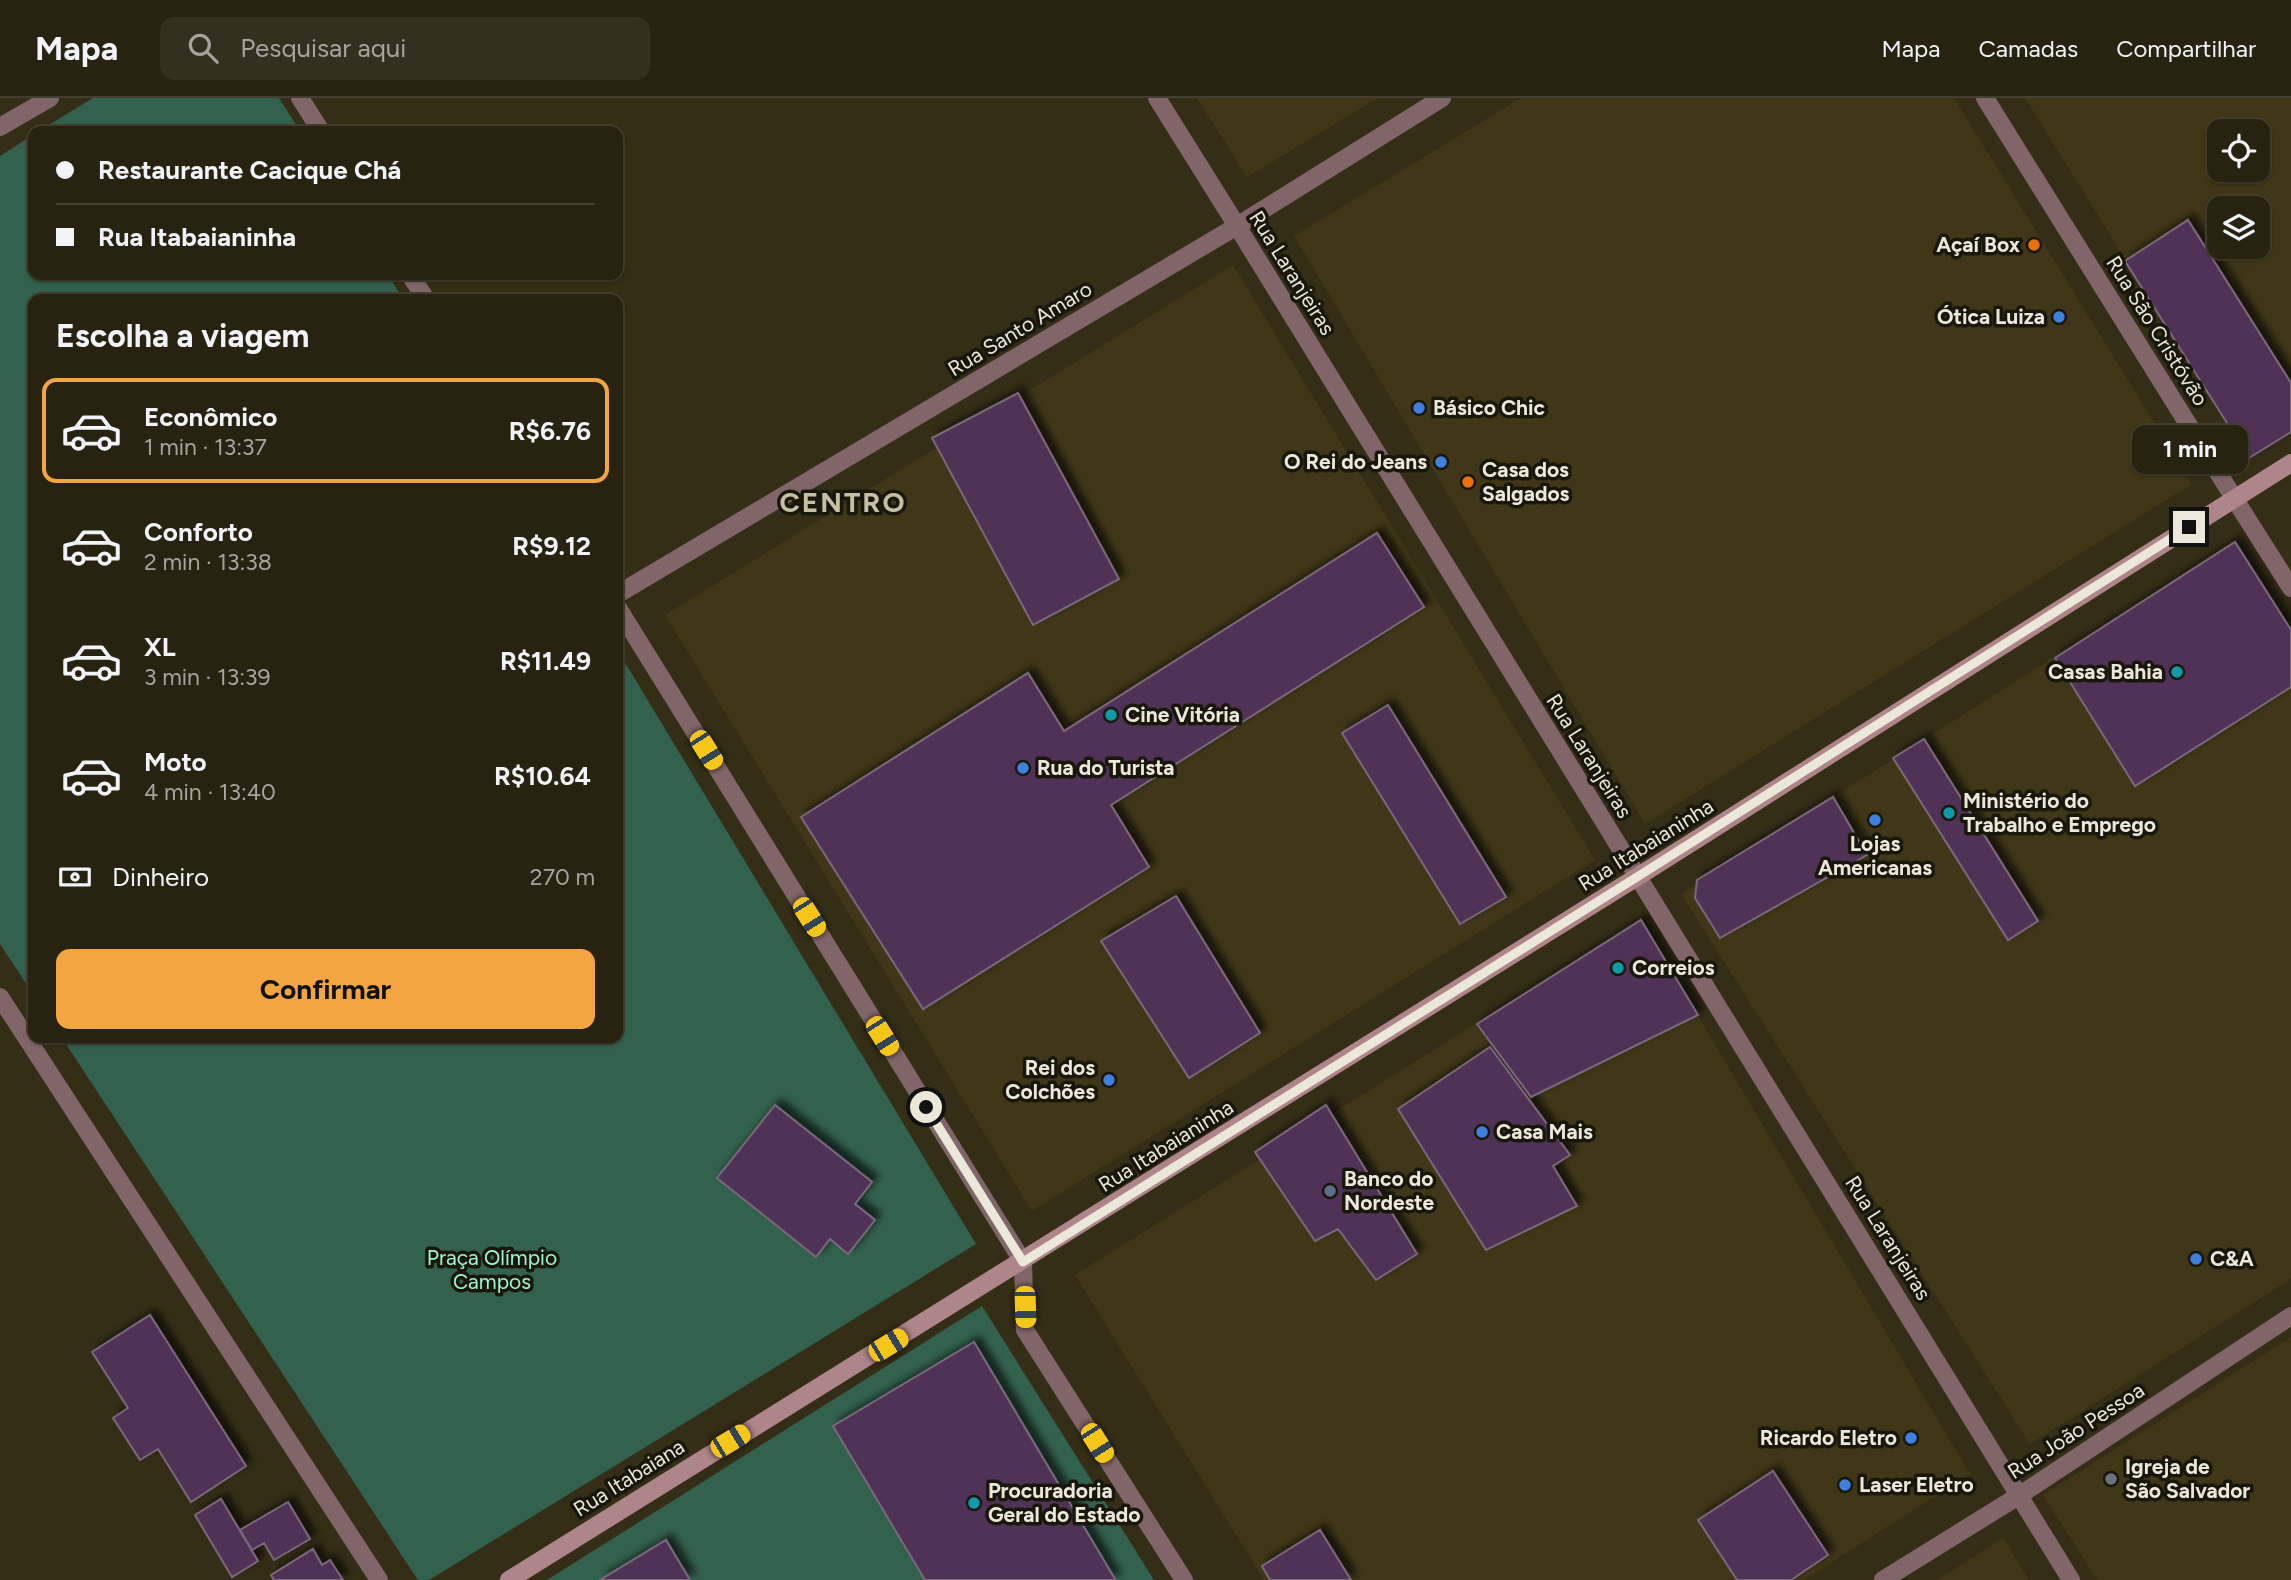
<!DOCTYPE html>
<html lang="pt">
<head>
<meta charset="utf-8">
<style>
  :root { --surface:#282210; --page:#342f1e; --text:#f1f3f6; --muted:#a5a49f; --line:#443f30; --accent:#f2a541 }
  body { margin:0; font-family:Figtree,sans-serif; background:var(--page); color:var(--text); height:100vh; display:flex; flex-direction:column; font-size:26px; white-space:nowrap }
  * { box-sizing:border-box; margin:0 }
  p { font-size:23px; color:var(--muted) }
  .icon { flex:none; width:38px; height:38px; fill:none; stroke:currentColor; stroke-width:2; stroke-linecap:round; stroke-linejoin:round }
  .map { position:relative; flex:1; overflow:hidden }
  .sheet { position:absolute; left:28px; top:196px; width:595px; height:749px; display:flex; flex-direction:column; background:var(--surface); border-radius:14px; box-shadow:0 2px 5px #0004,0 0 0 2px var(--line) }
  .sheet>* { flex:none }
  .guide { position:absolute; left:28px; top:28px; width:595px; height:154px; border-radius:14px; box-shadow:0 2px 5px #0004,0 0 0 2px var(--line); display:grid; align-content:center; height:154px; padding:0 28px; background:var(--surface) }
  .fabs { position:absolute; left:2207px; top:21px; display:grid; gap:14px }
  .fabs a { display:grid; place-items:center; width:63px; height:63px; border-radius:14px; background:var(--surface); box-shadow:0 2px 5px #0004,0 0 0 2px var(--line); font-size:35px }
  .end { position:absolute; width:32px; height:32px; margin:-16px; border:9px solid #ebe7d9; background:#111; box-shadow:0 0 0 4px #111 }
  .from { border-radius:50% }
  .bubble { position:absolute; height:49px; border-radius:14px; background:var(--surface); box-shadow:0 2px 5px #0004,0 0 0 2px var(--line); font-size:23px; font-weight:700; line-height:49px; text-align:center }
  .car { position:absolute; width:21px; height:42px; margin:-21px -10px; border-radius:9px; box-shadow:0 0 5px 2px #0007; background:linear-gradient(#f5c518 24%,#345 0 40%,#f5c518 0 76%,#345 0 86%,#f5c518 0) }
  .guide b { display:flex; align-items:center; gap:24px; height:66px; font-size:26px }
  .guide b+b { border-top:2px solid var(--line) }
  .guide i { width:18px; height:18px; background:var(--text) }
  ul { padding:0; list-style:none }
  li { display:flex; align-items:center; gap:21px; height:105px; margin:0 14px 10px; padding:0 14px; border:4px solid transparent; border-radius:14px }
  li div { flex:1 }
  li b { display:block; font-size:26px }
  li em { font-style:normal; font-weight:700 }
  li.selected { border-color:var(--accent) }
  li>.icon { width:63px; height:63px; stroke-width:1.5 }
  h2 { padding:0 28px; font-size:32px; line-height:84px }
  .pay { display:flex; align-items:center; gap:18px; height:77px; padding:0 28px; font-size:26px }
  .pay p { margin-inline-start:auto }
  .button { display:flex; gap:14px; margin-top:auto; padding:14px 28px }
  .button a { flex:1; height:80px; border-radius:14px; background:var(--accent); color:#111; font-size:28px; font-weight:700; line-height:80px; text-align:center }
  header { display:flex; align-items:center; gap:42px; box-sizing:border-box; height:98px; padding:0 35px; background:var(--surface); border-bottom:2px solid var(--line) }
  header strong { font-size:33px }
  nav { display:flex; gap:38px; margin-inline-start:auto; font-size:24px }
  .search { width:490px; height:63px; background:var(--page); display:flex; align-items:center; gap:18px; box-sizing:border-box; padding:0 24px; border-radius:14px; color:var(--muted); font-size:26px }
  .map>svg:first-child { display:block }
  .built { fill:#3f3717; fill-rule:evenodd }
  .green { fill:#32614d }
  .building { fill:#503056; stroke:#7a677c; stroke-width:2; filter:url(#shadow) }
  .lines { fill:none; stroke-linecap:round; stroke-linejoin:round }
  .pedestrian { stroke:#806668; stroke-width:18 }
  .minor { stroke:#806668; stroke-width:18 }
  .tertiary { stroke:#806668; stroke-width:18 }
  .secondary { stroke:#ae8588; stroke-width:18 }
  .route { stroke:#ebe7d9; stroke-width:9 }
  .food-dot { fill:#e8710a; stroke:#19170c; stroke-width:2.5 }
  .shop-dot { fill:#3f7fe0; stroke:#19170c; stroke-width:2.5 }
  .culture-dot { fill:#0f9aa8; stroke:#19170c; stroke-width:2.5 }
  .service-dot { fill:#5c6f8a; stroke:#19170c; stroke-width:2.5 }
  .worship-dot { fill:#6b7280; stroke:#19170c; stroke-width:2.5 }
  .labels { text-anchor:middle; stroke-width:7; stroke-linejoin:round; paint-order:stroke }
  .poi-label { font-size:21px; font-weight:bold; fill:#ebe7d9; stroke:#19170c; text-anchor:start }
  .street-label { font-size:21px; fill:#ebe7d9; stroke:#19170c }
  .park-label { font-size:21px; fill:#9cf7ce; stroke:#19170c }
  .district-label { font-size:28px; font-weight:bold; letter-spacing:2px; fill:#c6bfa2; stroke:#19170c }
</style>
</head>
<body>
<header>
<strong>Mapa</strong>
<div class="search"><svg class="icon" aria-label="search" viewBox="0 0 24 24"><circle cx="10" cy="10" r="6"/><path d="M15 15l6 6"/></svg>Pesquisar aqui</div>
<nav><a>Mapa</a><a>Camadas</a><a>Compartilhar</a></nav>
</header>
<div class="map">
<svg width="2291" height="1482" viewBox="0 0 2291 1482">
  <defs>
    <filter id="shadow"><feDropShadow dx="6" dy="-6" stdDeviation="3.5" flood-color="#0009"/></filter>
  </defs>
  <rect width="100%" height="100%" fill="#352e16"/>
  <path class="built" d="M1197 0H1378L1247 79Z
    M1521 0H1954L2192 386 1645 726 1294 138Z
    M2025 0H2291V333L2249 360ZM2219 33H2258V72H2219ZM2219 110H2258V149H2219Z
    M1233 167 1595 762 1032 1113 665 517Z
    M2235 444 2291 532V1181L2030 1346 1681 796Z
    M1641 822 1970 1376 1804 1482H1264L1075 1177Z
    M2291 1239V1482H2097L2043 1397Z
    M2003 1440 2029 1482H1937Z"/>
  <path class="green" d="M93 0H279L300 33H39Z
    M33 37V177H388L403 201H33V896L0 846V58Z
    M618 553 976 1146 429 1482H418L62 940H618Z
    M982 1208 1154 1482H547Z"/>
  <path class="building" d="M2188 122 2291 285V334L2249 360 2125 163Z
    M1018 295 1119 481 1033 527 932 340Z
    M1377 435 1424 509 1111 707 1149 769 923 911 801 719 1028 575 1064 633Z
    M2235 444 2291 532V589L2135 688 2055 560Z
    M1388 607 1506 799 1460 826 1342 635Z
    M1924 641 2038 823 2008 842 1893 660Z
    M1833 699 1867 757 1720 840 1695 800 1697 782Z
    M1176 798 1260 935 1189 980 1101 843Z
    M1641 822 1698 917 1531 999 1477 926Z
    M1490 949 1570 1057 1553 1068 1577 1108 1486 1152 1398 1011Z
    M775 1007 872 1084 855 1106 875 1122 848 1156 830 1141 816 1159 717 1080Z
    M1326 1007 1417 1156 1376 1182 1338 1131 1315 1143 1255 1054Z
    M150 1217 246 1368 191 1404 158 1351 140 1362 113 1320 128 1310 92 1254Z
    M974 1244 1115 1481 1114 1482H925L833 1328Z
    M1773 1373 1828 1457 1791 1482H1737L1698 1422Z
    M221 1401 258 1463 232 1479 195 1417Z
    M288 1404 310 1441 274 1462 264 1445 252 1452 240 1432Z
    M1320 1432 1351 1482H1270L1262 1468Z
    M666 1442 690 1482H600Z
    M313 1451 322 1467 330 1462 343 1482H274L271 1477Z"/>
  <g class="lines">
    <path class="pedestrian" d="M1237 128 2071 1482
      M2234 400 2291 490
      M1883 1482 2020 1397 2291 1218"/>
    <path class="minor" d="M0 29 50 0
      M618 496 1237 128
      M0 899 379 1482"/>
    <path class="tertiary" d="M300 0 321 33
      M1157 0 1237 128 1442 0
      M1985 0 2234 400
      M410 177 426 201
      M618 510 1023 1164 1025 1232 1184 1482"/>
    <path class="secondary" d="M509 1482 1637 779 2291 365"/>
  </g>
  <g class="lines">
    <path class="route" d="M926 1009 1023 1164 1637 779 2189 429"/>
  </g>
  <g class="food-dot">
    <circle cx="2034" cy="147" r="7"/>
    <circle cx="1468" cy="384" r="7"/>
  </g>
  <g class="shop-dot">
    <circle cx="2059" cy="219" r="7"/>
    <circle cx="1419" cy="310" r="7"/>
    <circle cx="1441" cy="364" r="7"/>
    <circle cx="1023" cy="670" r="7"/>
    <circle cx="1875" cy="722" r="7"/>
    <circle cx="1109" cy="982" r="7"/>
    <circle cx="1482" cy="1034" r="7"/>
    <circle cx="2196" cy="1161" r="7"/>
    <circle cx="1911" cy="1340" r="7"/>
    <circle cx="1845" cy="1387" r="7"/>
  </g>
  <g class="culture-dot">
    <circle cx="2177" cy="574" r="7"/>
    <circle cx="1111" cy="617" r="7"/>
    <circle cx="1949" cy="715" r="7"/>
    <circle cx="1618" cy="870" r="7"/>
    <circle cx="974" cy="1405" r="7"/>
  </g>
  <circle class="service-dot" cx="1330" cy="1093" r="7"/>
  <circle class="worship-dot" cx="2111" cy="1381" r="7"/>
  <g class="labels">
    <g class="poi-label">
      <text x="2020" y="154" text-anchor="end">Açaí Box</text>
      <text x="2045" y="226" text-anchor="end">Ótica Luiza</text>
      <text x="1433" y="317">Básico Chic</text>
      <text x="1427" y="371" text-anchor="end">O Rei do Jeans</text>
      <text x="1482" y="379">Casa dos<tspan x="1482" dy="24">Salgados</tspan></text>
      <text x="2163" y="581" text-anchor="end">Casas Bahia</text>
      <text x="1125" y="624">Cine Vitória</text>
      <text x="1037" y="677">Rua do Turista</text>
      <text x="1963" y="710">Ministério do<tspan x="1963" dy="24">Trabalho e Emprego</tspan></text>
      <text x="1875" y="753" text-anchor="middle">Lojas<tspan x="1875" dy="24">Americanas</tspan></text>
      <text x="1632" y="877">Correios</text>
      <text x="1095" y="977" text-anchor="end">Rei dos<tspan x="1095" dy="24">Colchões</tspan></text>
      <text x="1496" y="1041">Casa Mais</text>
      <text x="1344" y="1088">Banco do<tspan x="1344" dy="24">Nordeste</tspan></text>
      <text x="2210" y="1168">C&amp;A</text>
      <text x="1897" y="1347" text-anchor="end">Ricardo Eletro</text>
      <text x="2125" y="1376">Igreja de<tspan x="2125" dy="24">São Salvador</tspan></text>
      <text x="1859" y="1394">Laser Eletro</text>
      <text x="988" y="1400">Procuradoria<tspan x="988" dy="24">Geral do Estado</tspan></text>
    </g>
    <g class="street-label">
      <text transform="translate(1292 175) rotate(58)" y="7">Rua Laranjeiras</text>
      <text transform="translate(1020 231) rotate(-31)" y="7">Rua Santo Amaro</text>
      <text transform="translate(2157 233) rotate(58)" y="7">Rua São Cristóvão</text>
      <text transform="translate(1589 658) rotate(58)" y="7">Rua Laranjeiras</text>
      <text transform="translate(1646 747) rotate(-32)" y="7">Rua Itabaianinha</text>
      <text transform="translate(1166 1048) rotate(-32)" y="7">Rua Itabaianinha</text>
      <text transform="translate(1888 1140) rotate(58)" y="7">Rua Laranjeiras</text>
      <text transform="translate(2076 1333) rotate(-33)" y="7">Rua João Pessoa</text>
      <text transform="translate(629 1380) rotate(-32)" y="7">Rua Itabaiana</text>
    </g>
    <g class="park-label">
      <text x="492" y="1167">Praça Olímpio<tspan x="492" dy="24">Campos</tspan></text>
    </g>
    <g class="district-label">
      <text x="843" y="414">CENTRO</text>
    </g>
  </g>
</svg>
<div class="fabs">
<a><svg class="icon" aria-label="locate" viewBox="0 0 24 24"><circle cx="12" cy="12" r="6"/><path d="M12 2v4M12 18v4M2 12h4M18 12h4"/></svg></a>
<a><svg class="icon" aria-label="layers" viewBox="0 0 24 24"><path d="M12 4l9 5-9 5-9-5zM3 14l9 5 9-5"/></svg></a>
</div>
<i class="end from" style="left:926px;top:1009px"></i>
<i class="end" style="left:2189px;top:429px"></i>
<div class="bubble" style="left:2132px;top:327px;width:116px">1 min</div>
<i class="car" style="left:706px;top:652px;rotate:148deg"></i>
<i class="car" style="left:809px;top:819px;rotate:148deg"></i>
<i class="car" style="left:882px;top:938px;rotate:148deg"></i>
<i class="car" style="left:1025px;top:1209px;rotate:178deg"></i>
<i class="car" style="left:888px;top:1247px;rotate:59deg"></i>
<i class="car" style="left:730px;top:1343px;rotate:59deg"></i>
<i class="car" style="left:1097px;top:1345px;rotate:148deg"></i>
<div class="guide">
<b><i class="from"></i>Restaurante Cacique Chá</b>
<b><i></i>Rua Itabaianinha</b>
</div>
<section class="sheet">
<h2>Escolha a viagem</h2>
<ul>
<li class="selected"><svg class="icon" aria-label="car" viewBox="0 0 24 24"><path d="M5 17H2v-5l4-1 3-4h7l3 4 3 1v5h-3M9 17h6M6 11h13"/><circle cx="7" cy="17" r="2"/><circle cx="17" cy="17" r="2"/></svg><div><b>Econômico</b><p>1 min · 13:37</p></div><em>R$6.76</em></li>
<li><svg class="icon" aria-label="car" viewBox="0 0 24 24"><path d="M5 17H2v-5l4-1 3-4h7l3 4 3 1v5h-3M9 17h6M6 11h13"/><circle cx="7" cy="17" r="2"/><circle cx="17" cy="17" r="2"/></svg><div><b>Conforto</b><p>2 min · 13:38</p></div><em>R$9.12</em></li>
<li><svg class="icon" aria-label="car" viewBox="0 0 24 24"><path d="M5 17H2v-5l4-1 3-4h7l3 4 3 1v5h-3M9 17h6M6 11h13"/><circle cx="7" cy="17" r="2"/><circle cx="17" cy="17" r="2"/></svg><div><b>XL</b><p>3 min · 13:39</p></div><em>R$11.49</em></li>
<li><svg class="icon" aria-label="car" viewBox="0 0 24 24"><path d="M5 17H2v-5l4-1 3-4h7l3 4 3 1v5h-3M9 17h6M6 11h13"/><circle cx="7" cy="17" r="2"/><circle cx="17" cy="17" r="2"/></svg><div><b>Moto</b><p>4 min · 13:40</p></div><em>R$10.64</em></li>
</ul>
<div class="pay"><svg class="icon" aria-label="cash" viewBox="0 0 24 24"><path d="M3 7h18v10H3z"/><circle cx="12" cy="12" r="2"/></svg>Dinheiro<p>270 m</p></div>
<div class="button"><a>Confirmar</a></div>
</section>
</div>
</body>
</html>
